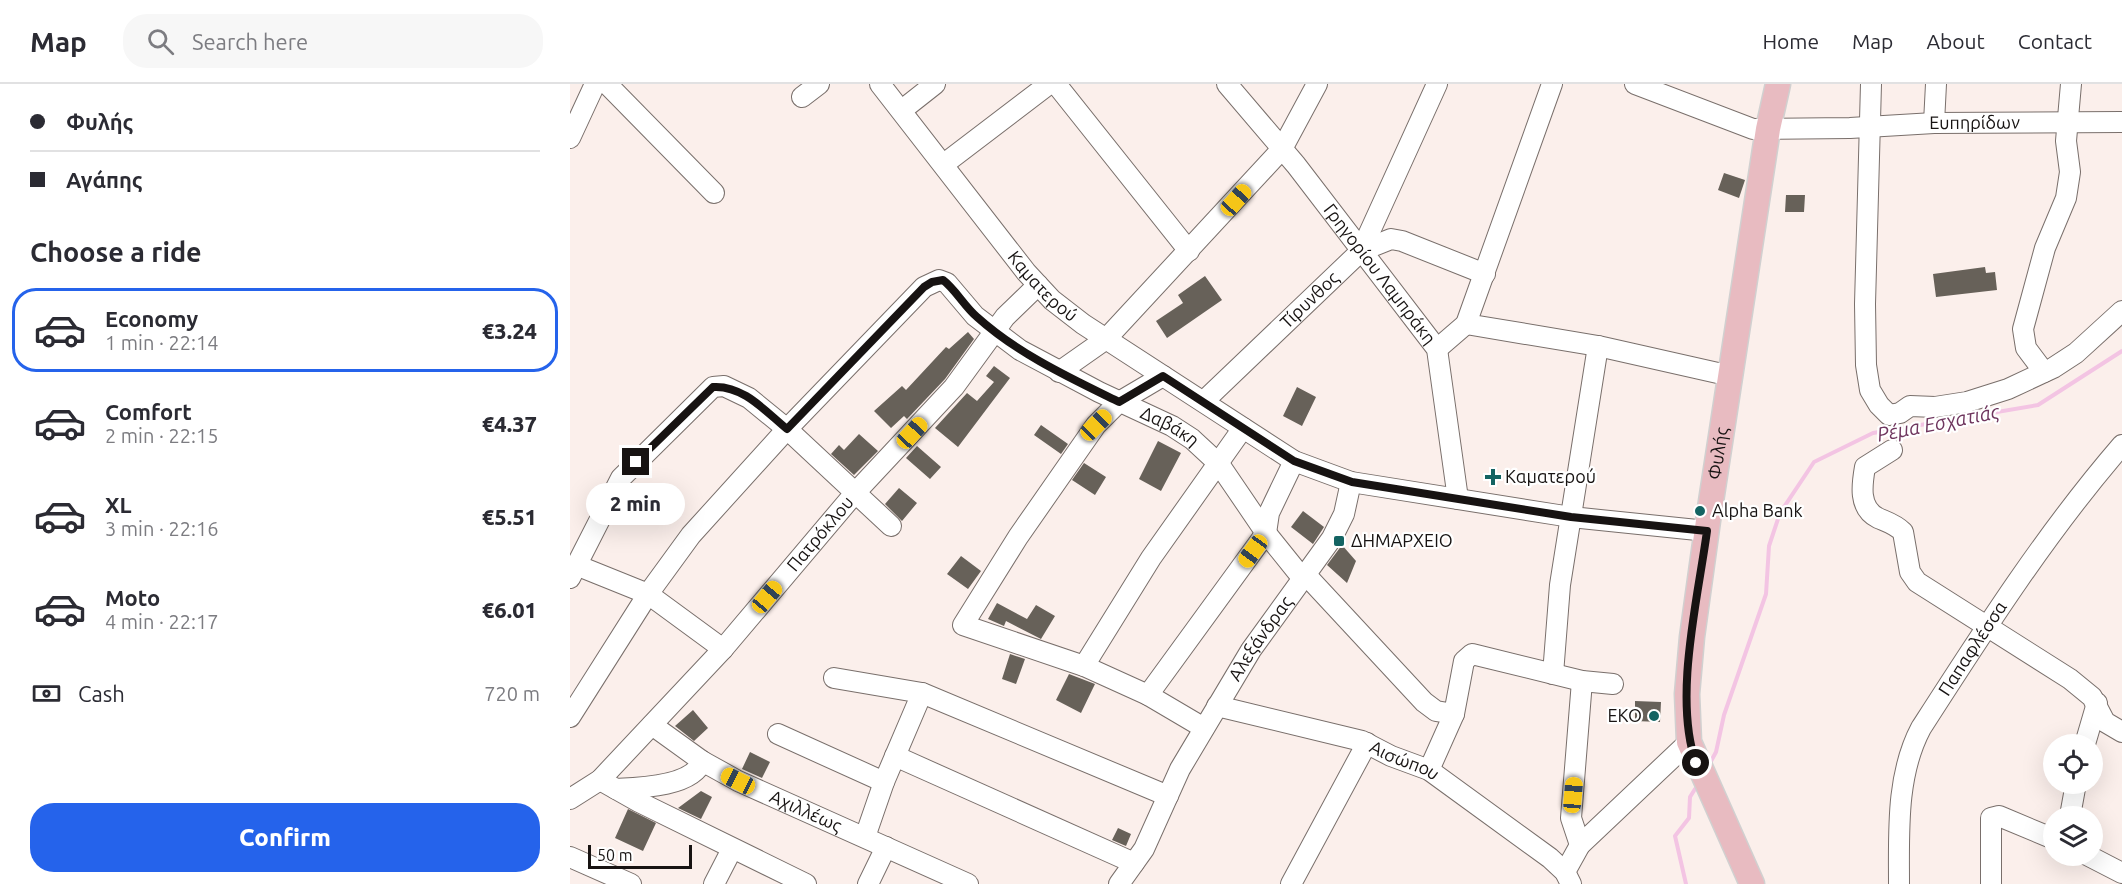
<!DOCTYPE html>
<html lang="en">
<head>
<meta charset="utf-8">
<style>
  :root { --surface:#fff; --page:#f7f7f7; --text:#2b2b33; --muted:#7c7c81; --line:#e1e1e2; --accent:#2563eb }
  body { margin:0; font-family:Ubuntu,sans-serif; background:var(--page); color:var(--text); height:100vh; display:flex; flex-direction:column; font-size:22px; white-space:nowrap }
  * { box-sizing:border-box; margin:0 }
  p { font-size:20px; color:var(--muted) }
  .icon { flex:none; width:33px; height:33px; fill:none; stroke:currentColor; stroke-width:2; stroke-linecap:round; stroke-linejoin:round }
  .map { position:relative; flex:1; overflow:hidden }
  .side { display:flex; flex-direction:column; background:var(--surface); width:570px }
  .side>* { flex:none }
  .banner { display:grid; align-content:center; height:132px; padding:0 30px; background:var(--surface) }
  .tools { position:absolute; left:1473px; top:650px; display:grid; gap:12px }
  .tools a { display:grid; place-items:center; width:60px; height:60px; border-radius:50%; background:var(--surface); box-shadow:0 6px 24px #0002; font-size:30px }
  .scale { position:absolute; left:18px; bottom:15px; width:104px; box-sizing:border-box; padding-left:6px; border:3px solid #171312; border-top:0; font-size:16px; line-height:21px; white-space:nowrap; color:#171312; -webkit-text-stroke:4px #fff; paint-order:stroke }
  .end { position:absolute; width:27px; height:27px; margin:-14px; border:8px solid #171312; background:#fff; box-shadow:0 0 0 3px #fff }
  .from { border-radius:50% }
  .bubble { position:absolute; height:42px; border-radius:21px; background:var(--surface); box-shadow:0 6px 24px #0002; font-size:20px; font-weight:800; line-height:42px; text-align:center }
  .car { position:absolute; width:18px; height:36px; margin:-18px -9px; border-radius:8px; box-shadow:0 0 4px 2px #0007; background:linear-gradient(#f5c518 24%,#345 0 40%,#f5c518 0 76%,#345 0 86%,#f5c518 0) }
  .banner b { display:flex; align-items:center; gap:21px; height:57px; font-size:22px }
  .banner b+b { border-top:2px solid var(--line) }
  .banner i { width:15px; height:15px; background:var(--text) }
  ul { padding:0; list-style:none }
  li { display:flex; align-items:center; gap:18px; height:84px; margin:0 12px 9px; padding:0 18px; border:3px solid transparent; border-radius:24px }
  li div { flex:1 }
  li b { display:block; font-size:22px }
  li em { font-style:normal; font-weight:800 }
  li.selected { border-color:var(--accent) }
  li>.icon { width:54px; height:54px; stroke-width:1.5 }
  h2 { padding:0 30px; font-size:27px; line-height:72px }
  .pay { display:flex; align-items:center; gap:15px; height:66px; padding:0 30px; font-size:22px }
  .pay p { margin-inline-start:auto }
  .cta { display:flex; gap:12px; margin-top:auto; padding:12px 30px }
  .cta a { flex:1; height:69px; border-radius:24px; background:var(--accent); color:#fff; font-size:24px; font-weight:800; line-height:69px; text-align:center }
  header { display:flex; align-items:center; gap:36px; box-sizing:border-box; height:84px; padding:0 30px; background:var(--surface); border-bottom:2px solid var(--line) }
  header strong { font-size:28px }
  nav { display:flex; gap:33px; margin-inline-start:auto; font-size:21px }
  .search { width:420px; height:54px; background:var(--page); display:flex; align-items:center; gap:15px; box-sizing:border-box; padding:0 21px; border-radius:24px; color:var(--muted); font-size:22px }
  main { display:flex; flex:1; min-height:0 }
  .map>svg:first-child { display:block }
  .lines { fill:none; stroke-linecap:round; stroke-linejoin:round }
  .stream { stroke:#f3c4e3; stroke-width:4 }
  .building { fill:#676159 }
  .minor-casing { stroke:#796f6b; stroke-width:22 }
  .major-casing { stroke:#d1d0d0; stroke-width:27 }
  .minor { stroke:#fff; stroke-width:20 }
  .major { stroke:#e8bbc1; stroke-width:24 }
  .route { stroke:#171312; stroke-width:8 }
  .poi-dot { fill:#136362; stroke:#fff; stroke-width:2 }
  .labels { text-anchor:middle; stroke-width:4.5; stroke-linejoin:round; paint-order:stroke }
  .street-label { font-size:18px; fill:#171312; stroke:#fff }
  .poi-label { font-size:18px; fill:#171312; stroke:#fff; text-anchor:start }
  .water-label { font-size:20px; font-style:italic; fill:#6f365e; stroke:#fff }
</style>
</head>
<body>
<header>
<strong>Map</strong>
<div class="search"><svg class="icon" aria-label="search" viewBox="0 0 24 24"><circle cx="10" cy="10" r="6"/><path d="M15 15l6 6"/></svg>Search here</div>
<nav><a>Home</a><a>Map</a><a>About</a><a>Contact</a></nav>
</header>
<main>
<section class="side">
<div class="banner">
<b><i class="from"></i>Φυλής</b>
<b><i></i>Αγάπης</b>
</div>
<h2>Choose a ride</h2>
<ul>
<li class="selected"><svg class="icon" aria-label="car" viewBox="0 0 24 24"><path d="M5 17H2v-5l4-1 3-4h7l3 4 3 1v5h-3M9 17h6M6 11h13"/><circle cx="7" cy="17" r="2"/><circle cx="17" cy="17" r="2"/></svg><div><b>Economy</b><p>1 min · 22:14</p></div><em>€3.24</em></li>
<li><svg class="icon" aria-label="car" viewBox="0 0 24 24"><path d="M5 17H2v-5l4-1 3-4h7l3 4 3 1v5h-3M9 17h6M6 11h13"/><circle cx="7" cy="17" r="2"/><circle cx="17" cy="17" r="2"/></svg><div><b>Comfort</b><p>2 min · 22:15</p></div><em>€4.37</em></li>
<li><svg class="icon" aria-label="car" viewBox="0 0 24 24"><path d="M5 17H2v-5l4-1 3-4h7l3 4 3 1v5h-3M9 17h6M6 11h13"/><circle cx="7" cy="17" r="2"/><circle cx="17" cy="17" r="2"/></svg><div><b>XL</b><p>3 min · 22:16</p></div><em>€5.51</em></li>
<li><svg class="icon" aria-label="car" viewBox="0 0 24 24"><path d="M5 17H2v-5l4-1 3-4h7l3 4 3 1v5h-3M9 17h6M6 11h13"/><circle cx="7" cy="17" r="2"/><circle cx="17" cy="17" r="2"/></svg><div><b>Moto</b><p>4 min · 22:17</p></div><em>€6.01</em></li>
</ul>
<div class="pay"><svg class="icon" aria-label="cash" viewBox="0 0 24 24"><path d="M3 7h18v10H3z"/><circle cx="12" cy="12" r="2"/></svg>Cash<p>720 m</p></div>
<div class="cta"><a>Confirm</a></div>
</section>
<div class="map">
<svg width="1552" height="800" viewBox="0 0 1552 800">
  <rect width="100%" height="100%" fill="#fbefeb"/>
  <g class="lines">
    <path class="stream" d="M1140 679 1146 668 1154 631 1196 510 1199 462 1210 429 1244 378 1303 349 1468 321 1552 267
      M1116 800 1105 752 1119 734 1120 713 1125 705"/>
  </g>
  <path class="building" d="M1154 89 1175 96 1169 114 1148 106Z
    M1216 111H1235L1234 128H1215Z
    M1415 183 1416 189 1425 188 1427 206 1366 213 1363 190Z
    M635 192 652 216 597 254 586 237 613 219 608 211Z
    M398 248 404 255 375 295 337 335 334 332 321 344 304 327 332 302 336 306 376 263 379 265Z
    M424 282 440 294 388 363 365 344 397 309 407 317 424 298 416 292Z
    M727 303 746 313 732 342 713 332Z
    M471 341 498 360 491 370 464 351Z
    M289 350 308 367 284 391 261 370 269 361 274 366Z
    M588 357 611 369 591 407 569 395Z
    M347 362 371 383 360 395 336 374Z
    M514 379 536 393 525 411 502 396Z
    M329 404 347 419 332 437 315 420Z
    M733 427 754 443 743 460 721 443Z
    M772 461 786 477 777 499 757 481Z
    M391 472 411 487 398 505 377 490Z
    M427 519 457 535 466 521 485 532 471 555 436 537 434 542 418 535Z
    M440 570 455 575 446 600 432 595Z
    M499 590 525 600 511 629 486 616Z
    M1065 617 1091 618 1090 638 1065 637Z
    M123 626 138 644 124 657 105 642Z
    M180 668 200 678 192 694 172 685Z
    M131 707 142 713 131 735 108 724Z
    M58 725 86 739 73 767 45 754Z
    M548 744 561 750 556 762 542 756Z"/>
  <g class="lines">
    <defs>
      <g id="minor">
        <path d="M37 0 144 109"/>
        <path id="s1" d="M310 0 456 188 482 216 513 240 724 377 781 398 1001 433 1137 447"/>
        <path d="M486 0 619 167"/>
        <path id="s2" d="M657 0 726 81 867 265 888 415"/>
        <path id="s3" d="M1065 0 1183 45 1280 44 1364 39 1552 38"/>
        <path d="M1301 0 1295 220 1296 281 1300 306 1309 321 1319 331 1330 329 1340 322 1365 323 1397 318 1438 305 1483 284 1506 269 1552 227"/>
        <path d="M232 13 249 0"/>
        <path d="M332 26 365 0"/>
        <path d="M1364 39 1366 0"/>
        <path d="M0 54 25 0"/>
        <path d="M374 80 479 0"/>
        <path d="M791 167 821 155 832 157 915 190"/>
        <path d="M896 240 1028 262 1161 292"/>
        <path d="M867 265 896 240 982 0"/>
        <path d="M489 288 536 255 712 65 747 0"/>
        <path d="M1474 288 1456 264 1453 245 1475 164 1496 114 1500 88 1496 57 1501 0"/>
        <path d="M593 292 549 318 526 341 448 453 393 541 514 582 578 611 634 644"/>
        <path id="s4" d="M634 317 791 167 867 0"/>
        <path d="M1322 366 1295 383C1292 400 1288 424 1308 434 1317 438 1325 440 1333 448L1340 488 1347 498 1500 595 1522 613 1535 638 1552 648"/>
        <path d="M6 481 78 510 153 565"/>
        <path d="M736 491 854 618 866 627 884 630"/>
        <path d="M0 494 51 394 143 303 154 302 179 314 217 345 321 442"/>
        <path d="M514 582 581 474 673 344"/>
        <path d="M983 590 990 501 1028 262"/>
        <path d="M264 594 352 609 598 712"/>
        <path d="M578 611 696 449 699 429 724 377"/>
        <path id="s5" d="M647 622 792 657 821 672 859 686 980 774 995 788 1001 800"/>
        <path id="s6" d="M0 633 78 510 121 451 217 345 354 203 369 196 377 199 405 232 450 266 529 308 602 342 622 355 649 380 696 449 733 495"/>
        <path id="s7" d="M82 641 132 677 168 697 398 800"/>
        <path d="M208 650 314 698"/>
        <path d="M1515 660 1527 619"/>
        <path d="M325 672 564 779"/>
        <path d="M859 686 884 630 894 577 902 570 1012 597 1043 600"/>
        <path d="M30 696 69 718 236 800"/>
        <path d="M46 705C68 704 123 703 132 677"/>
        <path id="s8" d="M0 715 30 696 153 565 285 409 384 303 435 233 468 201"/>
        <path d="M1500 732 1506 699"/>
        <path d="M295 753 314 698 352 609"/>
        <path d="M1010 761 1001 734 1012 597"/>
        <path d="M1517 771 1552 789"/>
        <path d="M0 773 61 800"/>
        <path d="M995 788 1010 761 1119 658"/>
        <path d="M144 800 162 765"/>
        <path d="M298 800 316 763"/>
        <path id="s9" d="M549 800 574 765 610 685 681 566 762 454 774 430 781 398"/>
        <path d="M721 800 797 659"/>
        <path id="s10" d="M1329 800C1329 748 1326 691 1351 644 1414 546 1476 449 1552 361"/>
        <path d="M1421 800V734L1429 732 1484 755"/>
      </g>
      <g id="major">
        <path id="s11" d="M1182 800 1119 658 1117 610 1122 553 1138 437 1198 45 1208 0"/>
      </g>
    </defs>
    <use href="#minor" class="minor-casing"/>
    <use href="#major" class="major-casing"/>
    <use href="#minor" class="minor"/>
    <use href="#major" class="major"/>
  </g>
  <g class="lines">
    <path class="route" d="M66 378 143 303C173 301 195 327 217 345L354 203 362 198 373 196C386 206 394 222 407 233 448 270 500 294 549 318L593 292 724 377 782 398 1001 433 1137 447C1128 514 1103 614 1126 679"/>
  </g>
  <g class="poi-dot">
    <path d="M920 384h6v6h6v6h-6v6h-6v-6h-6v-6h6z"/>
    <circle cx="1130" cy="427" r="6"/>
    <rect x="763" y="451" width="12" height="12" rx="3"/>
    <circle cx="1084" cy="632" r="6"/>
  </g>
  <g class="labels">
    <g class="street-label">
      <text dy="6" stroke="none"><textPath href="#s3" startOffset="348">Ευπηρίδων</textPath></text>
      <text dy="6" stroke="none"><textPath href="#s2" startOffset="244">Γρηγορίου Λαμπράκη</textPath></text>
      <text dy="6" stroke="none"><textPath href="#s1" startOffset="260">Καματερού</textPath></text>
      <text dy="6" stroke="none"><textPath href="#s4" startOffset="146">Τίρυνθος</textPath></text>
      <text dy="6" stroke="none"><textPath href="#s6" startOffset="852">Δαβάκη</textPath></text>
      <text dy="6" stroke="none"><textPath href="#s11" startOffset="446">Φυλής</textPath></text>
      <text dy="6" stroke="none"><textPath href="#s8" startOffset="366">Πατρόκλου</textPath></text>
      <text dy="6" stroke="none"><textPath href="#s9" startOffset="284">Αλεξάνδρας</textPath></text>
      <text dy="6" stroke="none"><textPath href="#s10" startOffset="254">Παπαφλέσσα</textPath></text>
      <text dy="6" stroke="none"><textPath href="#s5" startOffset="196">Αισώπου</textPath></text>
      <text dy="6" stroke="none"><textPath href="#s7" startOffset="177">Αχιλλέως</textPath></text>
    </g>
    <g class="poi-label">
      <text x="935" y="399">Καματερού</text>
      <text x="1142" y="433">Alpha Bank</text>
      <text x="781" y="463">ΔΗΜΑΡΧΕΙΟ</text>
      <text x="1072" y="638" text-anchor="end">EKO</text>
    </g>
    <g class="water-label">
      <text transform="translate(1368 339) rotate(-11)" y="7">Ρέμα Εσχατιάς</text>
    </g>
  </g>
</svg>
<div class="tools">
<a><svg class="icon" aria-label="locate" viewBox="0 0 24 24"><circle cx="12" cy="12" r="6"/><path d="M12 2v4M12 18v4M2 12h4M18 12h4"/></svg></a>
<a><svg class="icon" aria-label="layers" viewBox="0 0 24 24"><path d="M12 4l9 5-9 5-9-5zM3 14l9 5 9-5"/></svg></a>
</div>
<div class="scale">50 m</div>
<i class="end from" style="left:1126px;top:679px"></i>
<i class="end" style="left:66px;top:378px"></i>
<div class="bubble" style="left:16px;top:399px;width:99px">2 min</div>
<i class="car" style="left:666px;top:116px;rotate:42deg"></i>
<i class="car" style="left:526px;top:341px;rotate:45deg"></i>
<i class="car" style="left:342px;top:349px;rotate:43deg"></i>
<i class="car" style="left:683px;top:467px;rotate:216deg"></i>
<i class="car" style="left:197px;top:513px;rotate:40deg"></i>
<i class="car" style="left:168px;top:697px;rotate:297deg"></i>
<i class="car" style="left:1003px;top:711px;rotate:5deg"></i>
</div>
</main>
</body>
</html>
